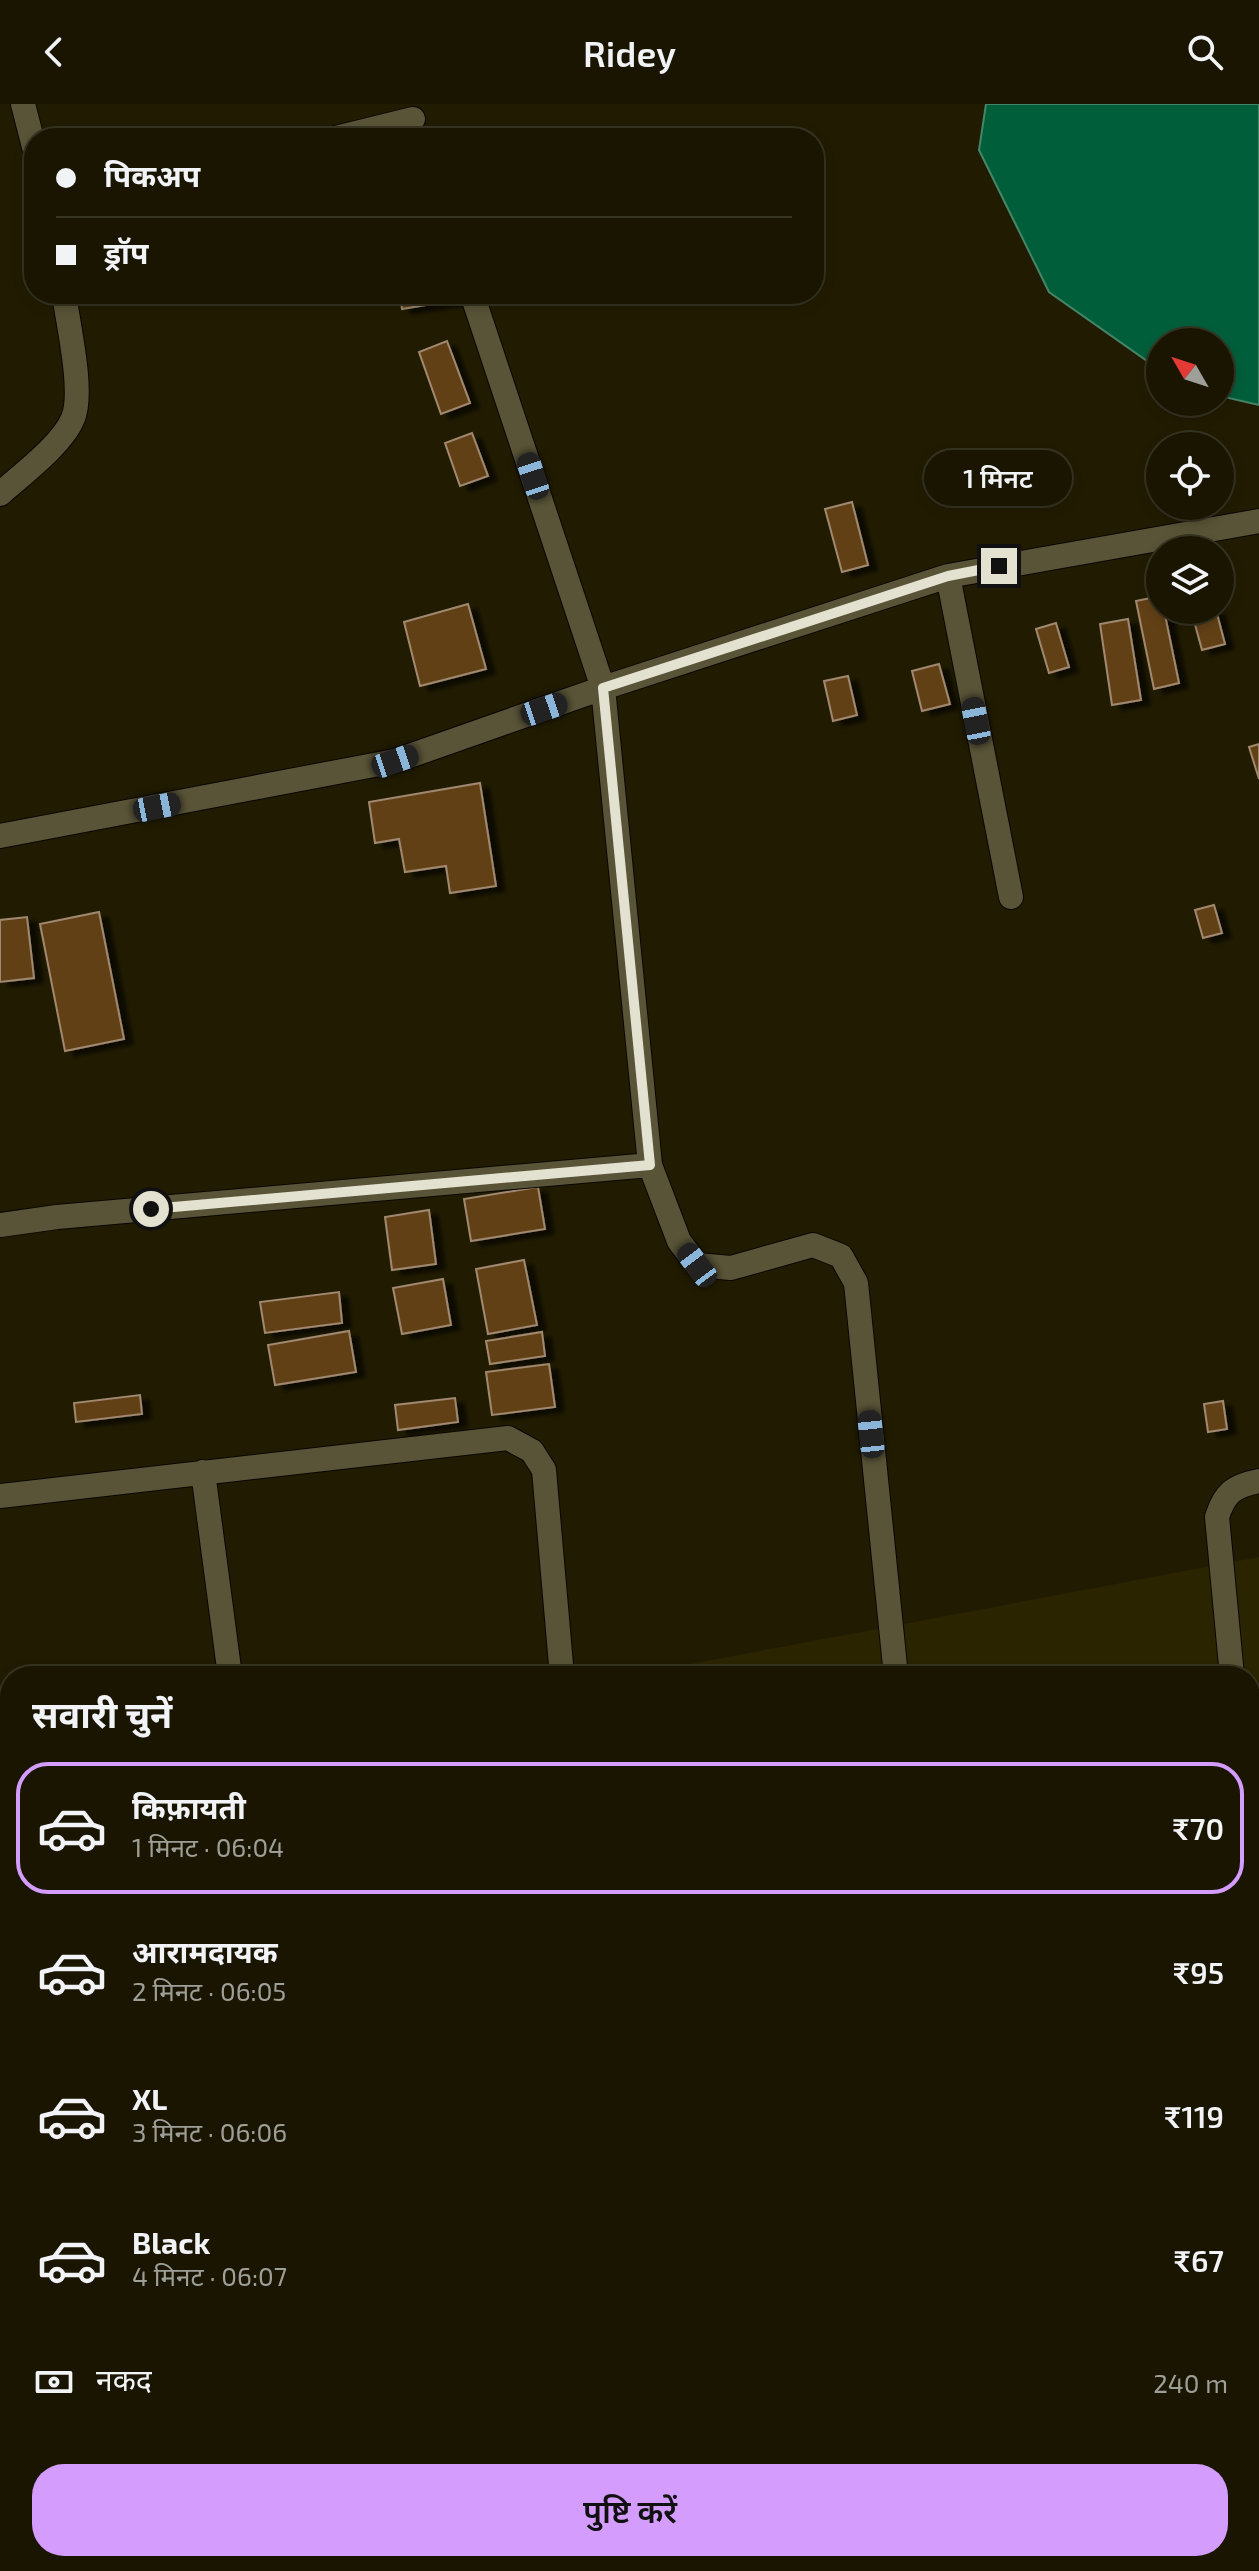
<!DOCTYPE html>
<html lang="hi">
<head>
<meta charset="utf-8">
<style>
  :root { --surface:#191501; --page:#262210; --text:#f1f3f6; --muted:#9f9f99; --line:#373423; --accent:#d49cfc }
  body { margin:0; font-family:"Exo 2","Noto Sans Devanagari",sans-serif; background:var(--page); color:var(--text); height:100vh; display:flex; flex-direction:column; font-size:30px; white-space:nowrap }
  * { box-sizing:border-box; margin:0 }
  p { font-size:26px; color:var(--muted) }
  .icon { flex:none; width:44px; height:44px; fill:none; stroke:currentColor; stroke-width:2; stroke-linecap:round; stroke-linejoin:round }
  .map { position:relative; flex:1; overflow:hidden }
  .details { position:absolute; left:0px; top:1562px; width:1260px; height:906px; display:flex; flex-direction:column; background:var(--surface); border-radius:32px 32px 0 0; box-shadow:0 4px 12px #0003,0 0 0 2px var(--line) }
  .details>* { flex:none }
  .top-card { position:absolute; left:24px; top:24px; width:800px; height:176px; border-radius:32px; box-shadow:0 4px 12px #0003,0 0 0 2px var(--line); display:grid; align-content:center; height:176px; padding:0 32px; background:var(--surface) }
  .needle { width:52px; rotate:309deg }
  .fabs { position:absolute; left:1146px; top:224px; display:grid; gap:16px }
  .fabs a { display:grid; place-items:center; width:88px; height:88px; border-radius:50%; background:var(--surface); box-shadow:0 4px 12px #0003,0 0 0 2px var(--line); font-size:40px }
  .end { position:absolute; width:36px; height:36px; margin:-18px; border:10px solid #e3e1d0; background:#111; box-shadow:0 0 0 4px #111 }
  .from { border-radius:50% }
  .bubble { position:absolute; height:56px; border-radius:28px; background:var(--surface); box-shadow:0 4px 12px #0003,0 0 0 2px var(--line); font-size:26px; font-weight:600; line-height:56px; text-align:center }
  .car { position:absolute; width:24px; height:48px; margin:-24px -12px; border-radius:10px; box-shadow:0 0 6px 2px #0007; background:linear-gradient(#222 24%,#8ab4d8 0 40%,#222 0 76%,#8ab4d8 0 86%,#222 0) }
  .top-card b { display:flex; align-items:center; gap:28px; height:76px; font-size:30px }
  .top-card b+b { border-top:2px solid var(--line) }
  .top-card i { width:20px; height:20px; background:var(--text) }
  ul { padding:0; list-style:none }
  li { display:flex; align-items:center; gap:24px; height:132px; margin:0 16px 12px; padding:0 16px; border:4px solid transparent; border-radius:32px }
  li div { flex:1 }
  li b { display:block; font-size:30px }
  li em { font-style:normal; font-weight:600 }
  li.current { border-color:var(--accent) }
  li>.icon { width:72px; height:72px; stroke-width:1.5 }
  h2 { padding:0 32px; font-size:36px; line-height:96px }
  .pay { display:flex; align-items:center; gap:20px; height:88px; padding:0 32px; font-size:30px }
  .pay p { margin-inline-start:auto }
  .action { display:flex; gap:16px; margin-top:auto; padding:16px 32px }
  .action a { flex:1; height:92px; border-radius:32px; background:var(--accent); color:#111; font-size:32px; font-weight:600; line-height:92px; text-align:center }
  header { display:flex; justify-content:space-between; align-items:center; height:104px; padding:0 32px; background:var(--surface); font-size:36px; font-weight:600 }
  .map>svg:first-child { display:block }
  .built { fill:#2b2400 }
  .water { fill:#005e3b; stroke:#448568; stroke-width:2 }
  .building { fill:#624117; stroke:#a08970; stroke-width:2; filter:url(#shadow) }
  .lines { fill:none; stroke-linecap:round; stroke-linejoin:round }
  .minor-casing { stroke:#0a0600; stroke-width:26 }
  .minor { stroke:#595437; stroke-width:24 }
  .route { stroke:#e3e1d0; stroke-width:10 }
</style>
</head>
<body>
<header><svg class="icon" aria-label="back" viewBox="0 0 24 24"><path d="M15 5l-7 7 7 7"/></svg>Ridey<svg class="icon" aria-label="search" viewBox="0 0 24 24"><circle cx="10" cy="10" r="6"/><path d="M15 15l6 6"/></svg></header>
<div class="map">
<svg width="1259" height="2467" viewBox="0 0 1259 2467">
  <defs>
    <filter id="shadow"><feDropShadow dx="9" dy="5" stdDeviation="2" flood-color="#0009"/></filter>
  </defs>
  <rect width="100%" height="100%" fill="#211c01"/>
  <path class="built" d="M1259 1453V2467H0V1690L10 1688V2458H1250V1572H627Z"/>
  <path class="water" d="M986 0H1259V301L1220 292V238H1160V266L1049 188 979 46Z"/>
  <path class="building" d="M400 190H460L461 195 402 205Z
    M447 237 470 299 441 310 419 248Z
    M472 329 488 372 460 382 445 339Z
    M852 398 868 461 842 468 825 405Z
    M1160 492V506H1164L1179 579 1154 585 1136 497Z
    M468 500 486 565 420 582 404 518Z
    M1191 506H1216L1225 540 1202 546Z
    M1128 515 1141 596 1112 601 1100 520Z
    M1056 519 1069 563 1049 569 1036 525Z
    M939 560 950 600 922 607 912 567Z
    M848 572 857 611 833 617 824 577Z
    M1259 640V675L1249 643Z
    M480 679 496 782 450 789 446 762 405 768 399 735 375 739 369 698Z
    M1214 801 1222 829 1203 834 1195 806Z
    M99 808 124 935 65 947 40 820Z
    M27 813 34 874 0 878V816Z
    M538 1083 545 1125 471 1137 464 1095Z
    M429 1106 436 1160 392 1166 385 1113Z
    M524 1156 537 1221 488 1230 476 1165Z
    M443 1175 451 1221 402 1230 393 1184Z
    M339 1188 342 1219 265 1229 260 1198Z
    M349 1227 356 1268 275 1281 268 1241Z
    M542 1228 545 1252 490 1260 486 1237Z
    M549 1260 555 1303 492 1311 486 1268Z
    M140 1291 142 1310 76 1318 74 1299Z
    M455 1294 458 1318 398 1326 395 1301Z
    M1223 1297 1227 1325 1208 1328 1204 1300Z"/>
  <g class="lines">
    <defs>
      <path id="minor" d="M23 0 34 43
        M336 34 413 15
        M472 190 603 584 650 1061 679 1137 697 1161 731 1164 813 1141 841 1152 856 1179 896 1572
        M0 390C21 371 63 340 73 314 84 288 68 220 64 190
        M948 472 1011 793
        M0 732 395 657 603 584 948 472 1259 417
        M0 1121 57 1113 650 1061
        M203 1368 230 1572
        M0 1392 508 1334 532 1347 544 1366 562 1572
        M1232 1572 1217 1413C1225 1388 1234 1382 1259 1377
        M1250 1748 1259 1747
        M0 1856H10
        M0 2067 10 2066
        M205 2458 206 2467
        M1212 2467 1259 2462"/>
    </defs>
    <use href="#minor" class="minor-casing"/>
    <use href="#minor" class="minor"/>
  </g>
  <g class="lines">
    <path class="route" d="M151 1105 650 1061 603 584 948 472 999 462"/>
  </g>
</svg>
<div class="fabs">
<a><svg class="needle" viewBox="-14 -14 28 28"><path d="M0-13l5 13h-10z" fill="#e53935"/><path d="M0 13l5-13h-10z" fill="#9f9f99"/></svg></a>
<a><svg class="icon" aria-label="locate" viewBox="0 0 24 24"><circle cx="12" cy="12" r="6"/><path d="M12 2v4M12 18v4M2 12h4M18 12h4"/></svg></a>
<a><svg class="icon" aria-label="layers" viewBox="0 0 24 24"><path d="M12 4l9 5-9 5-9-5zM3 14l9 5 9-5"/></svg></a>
</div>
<i class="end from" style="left:151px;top:1105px"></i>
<i class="end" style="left:999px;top:462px"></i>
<div class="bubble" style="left:924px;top:346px;width:148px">1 मिनट</div>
<i class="car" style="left:533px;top:372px;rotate:342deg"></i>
<i class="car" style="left:544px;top:605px;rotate:71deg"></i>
<i class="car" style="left:976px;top:617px;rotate:349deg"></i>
<i class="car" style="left:395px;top:657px;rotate:71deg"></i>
<i class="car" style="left:157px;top:703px;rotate:79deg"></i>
<i class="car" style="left:697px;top:1161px;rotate:323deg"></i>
<i class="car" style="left:871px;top:1330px;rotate:354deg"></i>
<div class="top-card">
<b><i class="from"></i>पिकअप</b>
<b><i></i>ड्रॉप</b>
</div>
<section class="details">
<h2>सवारी चुनें</h2>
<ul>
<li class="current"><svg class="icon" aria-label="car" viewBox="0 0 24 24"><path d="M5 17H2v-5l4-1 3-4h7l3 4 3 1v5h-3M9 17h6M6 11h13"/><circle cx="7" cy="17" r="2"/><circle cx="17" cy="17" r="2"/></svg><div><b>किफ़ायती</b><p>1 मिनट · 06:04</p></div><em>₹70</em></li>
<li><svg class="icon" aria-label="car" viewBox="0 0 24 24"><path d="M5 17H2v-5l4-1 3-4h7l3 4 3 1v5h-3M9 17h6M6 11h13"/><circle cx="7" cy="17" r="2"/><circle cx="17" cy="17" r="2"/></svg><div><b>आरामदायक</b><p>2 मिनट · 06:05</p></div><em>₹95</em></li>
<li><svg class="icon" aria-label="car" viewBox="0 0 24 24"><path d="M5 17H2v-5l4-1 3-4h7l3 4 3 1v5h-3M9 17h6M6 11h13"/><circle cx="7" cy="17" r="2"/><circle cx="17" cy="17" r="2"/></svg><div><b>XL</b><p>3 मिनट · 06:06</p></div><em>₹119</em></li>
<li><svg class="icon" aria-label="car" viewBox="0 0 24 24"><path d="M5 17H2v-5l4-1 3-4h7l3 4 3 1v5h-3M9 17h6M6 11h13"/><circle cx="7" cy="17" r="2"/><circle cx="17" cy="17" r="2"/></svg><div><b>Black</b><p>4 मिनट · 06:07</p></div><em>₹67</em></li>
</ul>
<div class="pay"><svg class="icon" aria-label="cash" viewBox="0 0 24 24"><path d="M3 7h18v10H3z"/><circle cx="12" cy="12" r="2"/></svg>नकद<p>240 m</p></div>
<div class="action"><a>पुष्टि करें</a></div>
</section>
</div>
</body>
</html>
